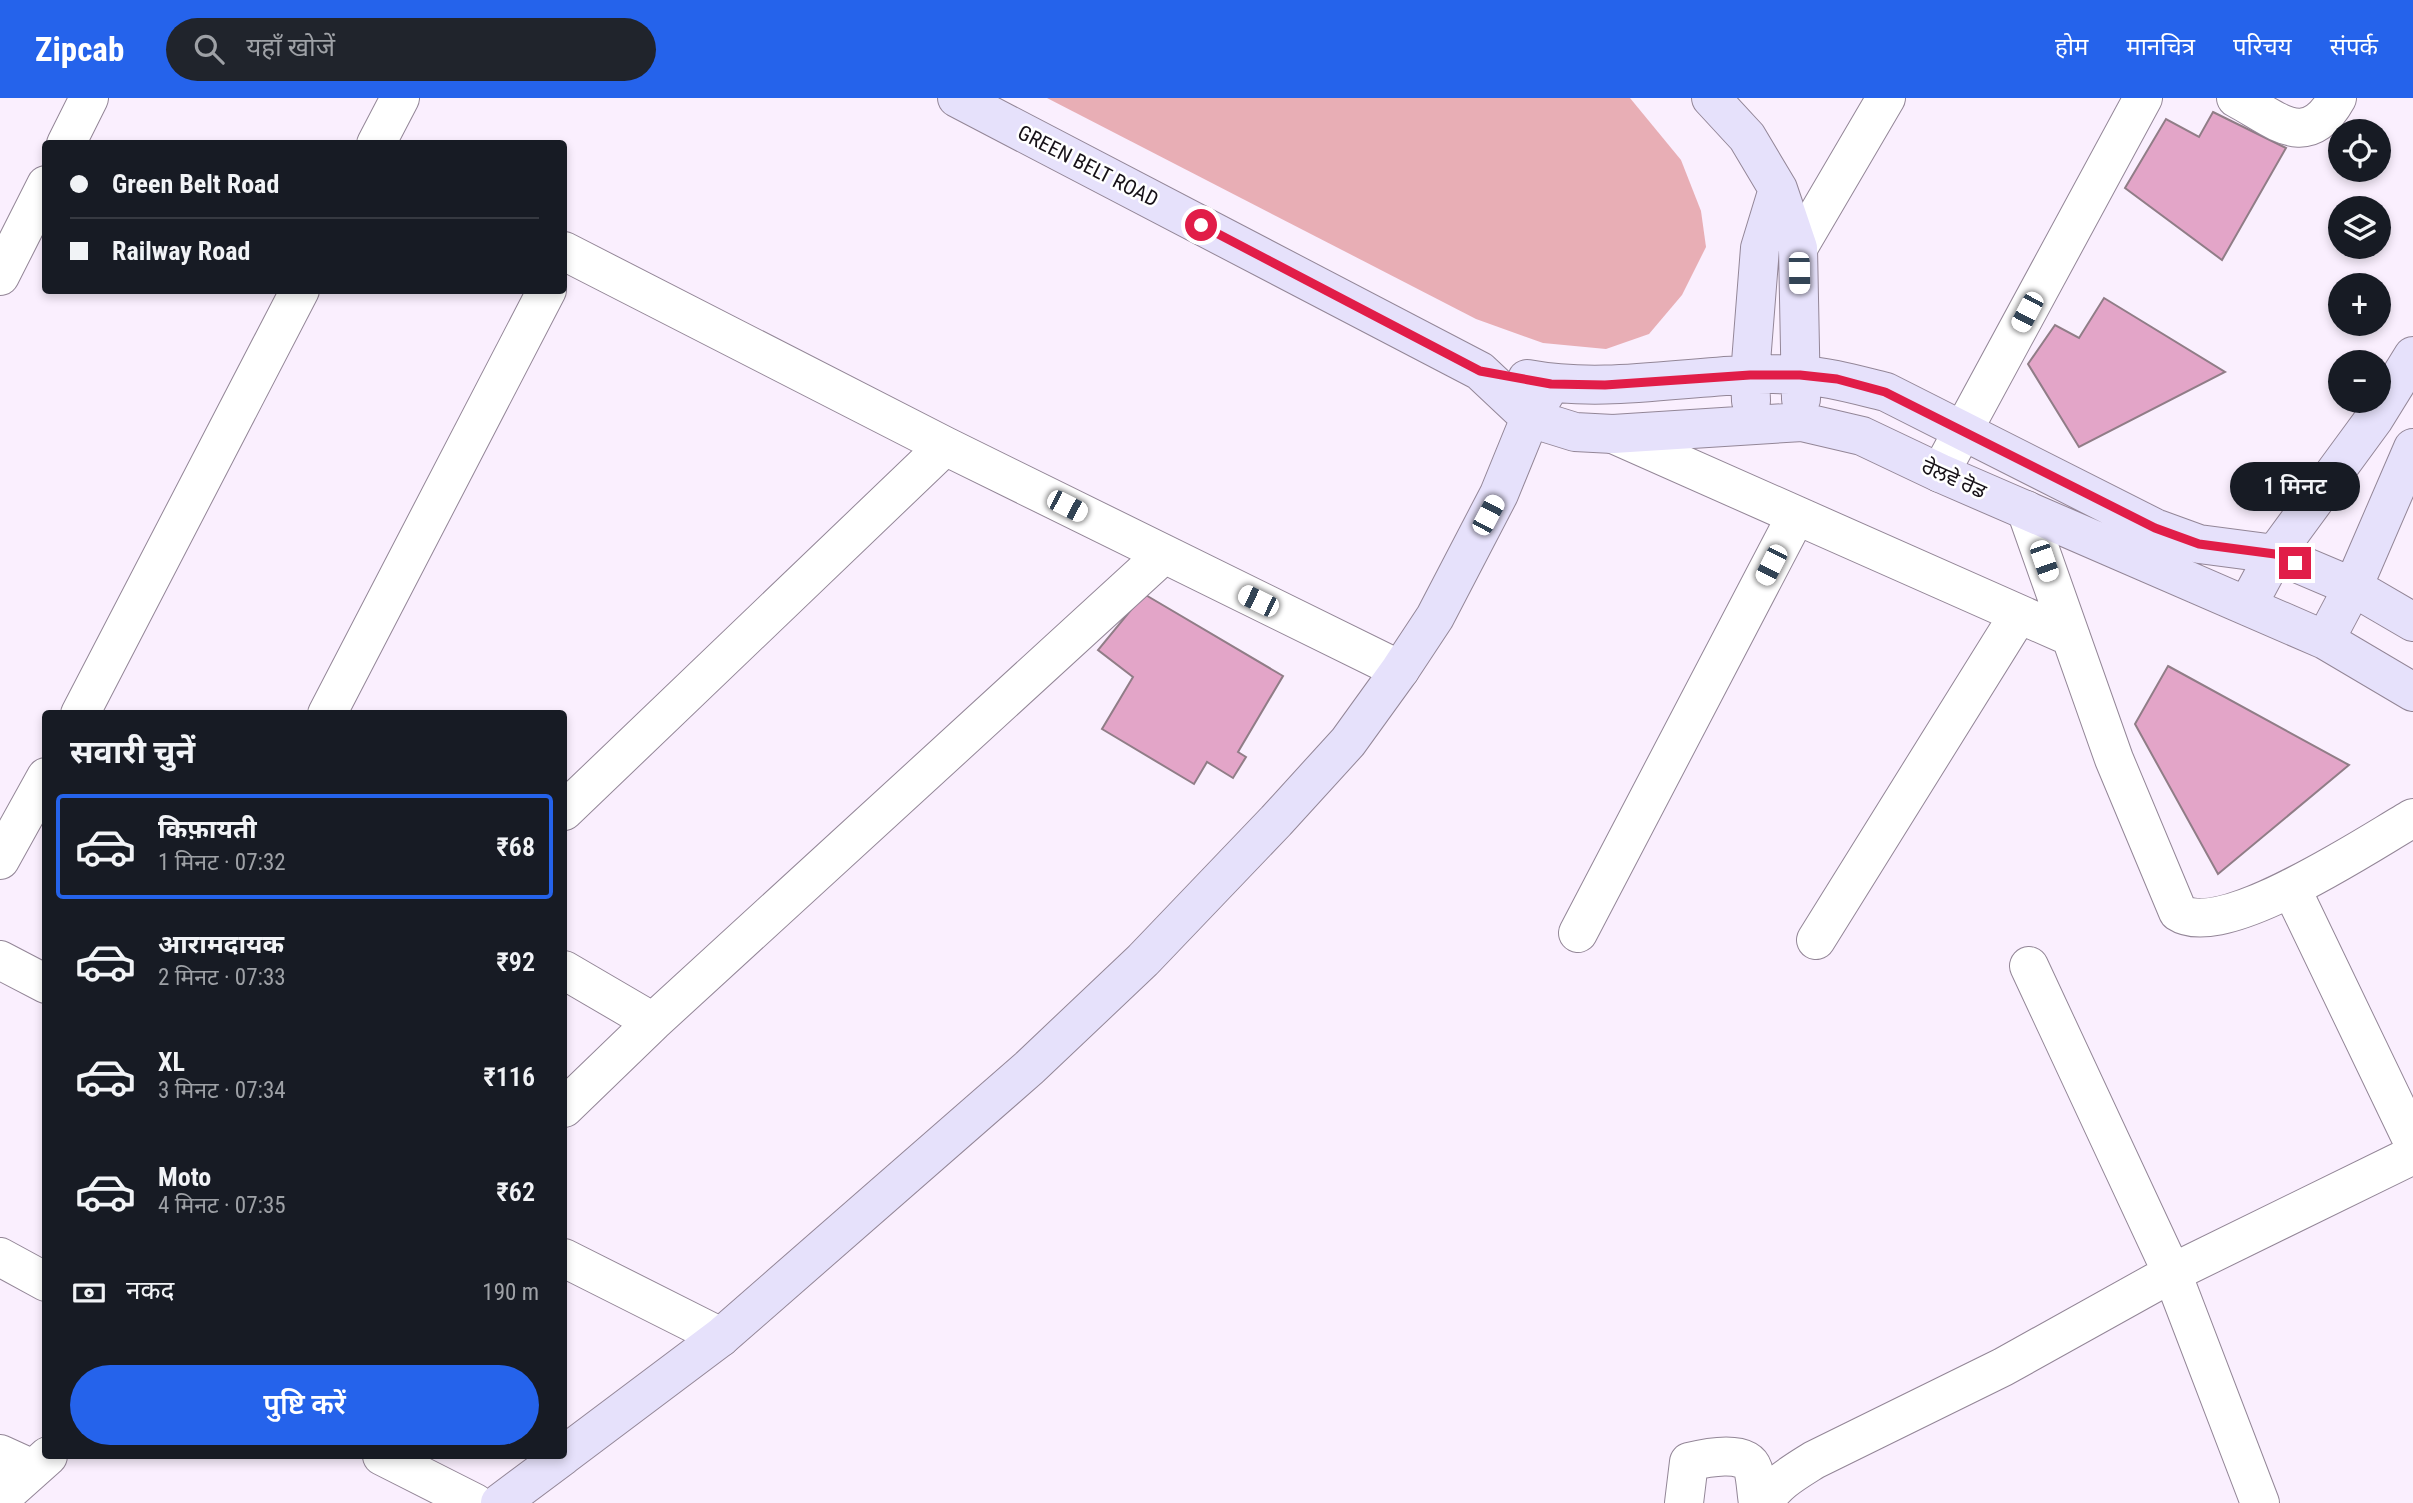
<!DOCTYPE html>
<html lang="hi">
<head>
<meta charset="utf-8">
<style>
  :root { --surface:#171b24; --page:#20242c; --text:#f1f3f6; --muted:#9ea1a6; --line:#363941; --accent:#2563eb }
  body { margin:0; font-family:"Roboto Condensed","Noto Sans Devanagari","Noto Sans Gurmukhi",sans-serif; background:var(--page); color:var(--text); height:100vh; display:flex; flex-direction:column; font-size:26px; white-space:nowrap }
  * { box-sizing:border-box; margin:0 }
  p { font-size:23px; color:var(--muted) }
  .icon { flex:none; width:38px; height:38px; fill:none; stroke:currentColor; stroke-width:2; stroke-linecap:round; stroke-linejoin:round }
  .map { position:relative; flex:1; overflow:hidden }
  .side { position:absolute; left:42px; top:612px; width:525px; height:749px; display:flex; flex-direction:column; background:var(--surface); border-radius:7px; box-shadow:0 4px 10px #0003 }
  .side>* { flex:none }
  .top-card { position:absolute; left:42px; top:42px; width:525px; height:154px; border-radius:7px; box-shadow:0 4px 10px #0003; display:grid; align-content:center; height:154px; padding:0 28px; background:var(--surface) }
  .buttons { position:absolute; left:2328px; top:21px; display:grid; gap:14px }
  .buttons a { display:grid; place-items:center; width:63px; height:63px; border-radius:50%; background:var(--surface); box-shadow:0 4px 10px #0003; font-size:35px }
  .end { position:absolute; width:32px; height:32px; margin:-16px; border:9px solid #e11d48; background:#fff; box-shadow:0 0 0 4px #fff }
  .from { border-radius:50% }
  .bubble { position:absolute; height:49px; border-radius:24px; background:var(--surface); box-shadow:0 4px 10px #0003; font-size:23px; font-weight:600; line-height:49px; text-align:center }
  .car { position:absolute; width:21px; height:42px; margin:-21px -10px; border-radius:9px; box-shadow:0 0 5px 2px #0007; background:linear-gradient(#fff 24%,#345 0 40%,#fff 0 76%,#345 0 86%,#fff 0) }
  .top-card b { display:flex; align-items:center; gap:24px; height:66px; font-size:26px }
  .top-card b+b { border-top:2px solid var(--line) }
  .top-card i { width:18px; height:18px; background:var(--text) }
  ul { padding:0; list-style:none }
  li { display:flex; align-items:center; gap:21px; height:105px; margin:0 14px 10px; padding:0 14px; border:4px solid transparent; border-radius:7px }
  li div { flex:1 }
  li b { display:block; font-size:26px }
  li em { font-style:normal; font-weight:600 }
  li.selected { border-color:var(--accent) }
  li>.icon { width:63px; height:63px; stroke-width:1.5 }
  h2 { padding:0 28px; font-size:32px; line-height:84px }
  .pay { display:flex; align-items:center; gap:18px; height:77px; padding:0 28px; font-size:26px }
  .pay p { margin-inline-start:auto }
  .action { display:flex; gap:14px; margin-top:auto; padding:14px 28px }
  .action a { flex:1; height:80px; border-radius:42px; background:var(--accent); color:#fff; font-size:28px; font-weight:600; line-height:80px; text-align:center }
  header { display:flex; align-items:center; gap:42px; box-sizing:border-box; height:98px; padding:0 35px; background:var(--accent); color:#fff }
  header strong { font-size:33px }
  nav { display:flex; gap:38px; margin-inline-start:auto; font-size:24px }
  .search { width:490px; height:63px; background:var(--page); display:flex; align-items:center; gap:18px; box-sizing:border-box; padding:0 24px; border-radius:38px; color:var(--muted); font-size:26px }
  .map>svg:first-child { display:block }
  .green { fill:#e8aeb5 }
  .building { fill:#e3a5c8; stroke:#907d87; stroke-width:2 }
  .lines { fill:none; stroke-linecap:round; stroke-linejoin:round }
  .street-casing { stroke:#938697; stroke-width:40 }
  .secondary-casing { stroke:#938697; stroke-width:40 }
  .street { stroke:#fff; stroke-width:38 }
  .secondary { stroke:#e6e1fb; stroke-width:38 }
  .route { stroke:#e11d48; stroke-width:9 }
  .labels { text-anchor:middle; stroke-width:5; stroke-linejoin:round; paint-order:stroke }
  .street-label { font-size:21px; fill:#161117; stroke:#fff }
</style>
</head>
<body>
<header>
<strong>Zipcab</strong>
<div class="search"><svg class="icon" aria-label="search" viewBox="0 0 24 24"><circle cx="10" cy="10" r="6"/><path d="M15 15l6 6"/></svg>यहाँ खोजें</div>
<nav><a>होम</a><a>मानचित्र</a><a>परिचय</a><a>संपर्क</a></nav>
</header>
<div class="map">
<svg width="2413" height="1405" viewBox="0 0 2413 1405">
  <rect width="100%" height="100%" fill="#faeffe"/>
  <path class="green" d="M1047 0H1630L1681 62 1701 113 1706 149 1682 197 1649 236 1606 251 1543 245 1476 221Z"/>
  <path class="building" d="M2213 14 2286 50 2222 162 2125 90 2166 21 2199 39Z
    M2104 200 2225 274 2079 349 2028 266 2055 227 2079 240Z
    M1144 496 1283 578 1238 654 1246 659 1233 680 1207 664 1194 686 1102 631 1133 579 1098 552Z
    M2168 568 2349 667 2218 776 2135 626Z"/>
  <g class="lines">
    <defs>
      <path id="street" d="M2236 0C2277 22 2307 54 2337 0
        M66 46 89 0
        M376 46 400 0
        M1798 150 1886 0
        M564 153 945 348 1400 572
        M0 178 46 87
        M1613 336 2071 539
        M1940 375 2143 0
        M2026 412 2114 661 2178 814C2223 844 2369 745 2413 720
        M80 616 300 192
        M327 616 547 192
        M564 713 945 348
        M0 762 46 679
        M2291 790 2413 1044
        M1578 835 1796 418
        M1816 842 2019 516
        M0 862 46 886
        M564 872 653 924 564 1010
        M653 924 1164 456
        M0 1159 46 1184
        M564 1160 721 1239
        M0 1356 33 1371
        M382 1358 475 1405
        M0 1401 48 1358
        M1684 1405 1689 1364C1705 1360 1746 1351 1753 1371 1756 1381 1756 1394 1758 1405
        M1764 1405C1775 1385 1795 1374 1814 1362L2003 1269 2172 1175 2029 868
        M2260 1405 2172 1175 2413 1057"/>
      <path id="secondary" d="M957 0 1480 273 1530 320 1575 334 1613 336 1802 324 1862 338 1940 375 2325 542 2413 594
        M1711 0 1747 39 1778 91 1798 150 1801 301
        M1527 281C1618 298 1710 271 1801 277 1830 279 1857 287 1886 294L2155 430 2199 446 2275 456 2353 489 2413 524
        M1751 303 1750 277 1760 150 1778 91
        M2247 508 2275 456 2374 321 2413 258
        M2325 542 2353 489 2413 350
        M564 1357 721 1239 1029 970 1143 862 1276 723 1348 644 1400 572 1435 519 1499 396 1530 320 1551 286
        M500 1405 563 1358"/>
    </defs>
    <use href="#street" class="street-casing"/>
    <use href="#secondary" class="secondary-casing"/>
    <use href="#street" class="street"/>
    <use href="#secondary" class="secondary"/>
  </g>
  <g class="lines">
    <path class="route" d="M1201 127 1480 273 1551 286 1605 287 1750 277H1800L1837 281 1885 294 2155 430 2199 446 2275 456 2295 465"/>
  </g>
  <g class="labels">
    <g class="street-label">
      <text transform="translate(1088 68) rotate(27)" y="7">GREEN BELT ROAD</text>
      <text transform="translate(1954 381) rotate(24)" y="7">ਰੇਲਵੇ ਰੋਡ</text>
    </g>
  </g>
</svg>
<div class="buttons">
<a><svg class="icon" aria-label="locate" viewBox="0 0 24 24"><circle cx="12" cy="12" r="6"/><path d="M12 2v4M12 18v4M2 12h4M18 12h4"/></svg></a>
<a><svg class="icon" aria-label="layers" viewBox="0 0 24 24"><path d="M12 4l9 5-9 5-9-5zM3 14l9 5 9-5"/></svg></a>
<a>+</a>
<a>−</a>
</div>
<i class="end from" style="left:1201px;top:127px"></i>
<i class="end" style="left:2295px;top:465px"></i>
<div class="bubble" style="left:2230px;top:364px;width:130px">1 मिनट</div>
<i class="car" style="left:1799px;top:175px;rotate:179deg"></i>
<i class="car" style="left:2027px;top:214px;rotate:208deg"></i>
<i class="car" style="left:1067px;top:408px;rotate:117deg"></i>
<i class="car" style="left:1488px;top:417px;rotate:28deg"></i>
<i class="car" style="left:2044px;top:463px;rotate:161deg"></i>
<i class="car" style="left:1771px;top:467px;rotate:207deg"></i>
<i class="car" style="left:1258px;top:503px;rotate:296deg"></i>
<div class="top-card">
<b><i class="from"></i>Green Belt Road</b>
<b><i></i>Railway Road</b>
</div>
<section class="side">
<h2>सवारी चुनें</h2>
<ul>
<li class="selected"><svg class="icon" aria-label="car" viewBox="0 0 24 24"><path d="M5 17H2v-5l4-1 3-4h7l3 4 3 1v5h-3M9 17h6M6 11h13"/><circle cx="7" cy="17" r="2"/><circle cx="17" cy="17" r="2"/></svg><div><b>किफ़ायती</b><p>1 मिनट · 07:32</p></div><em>₹68</em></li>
<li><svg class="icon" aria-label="car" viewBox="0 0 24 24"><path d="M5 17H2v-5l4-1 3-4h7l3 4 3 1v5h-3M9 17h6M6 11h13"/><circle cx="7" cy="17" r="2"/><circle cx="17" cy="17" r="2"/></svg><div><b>आरामदायक</b><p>2 मिनट · 07:33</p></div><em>₹92</em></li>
<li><svg class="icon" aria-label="car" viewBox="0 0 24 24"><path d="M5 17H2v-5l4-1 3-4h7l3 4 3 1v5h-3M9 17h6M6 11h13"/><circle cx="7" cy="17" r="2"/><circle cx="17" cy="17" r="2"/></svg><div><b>XL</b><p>3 मिनट · 07:34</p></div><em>₹116</em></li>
<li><svg class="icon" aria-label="car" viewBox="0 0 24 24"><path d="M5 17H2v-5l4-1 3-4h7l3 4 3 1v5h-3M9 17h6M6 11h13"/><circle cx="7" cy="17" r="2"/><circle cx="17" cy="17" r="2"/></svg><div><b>Moto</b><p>4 मिनट · 07:35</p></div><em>₹62</em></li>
</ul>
<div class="pay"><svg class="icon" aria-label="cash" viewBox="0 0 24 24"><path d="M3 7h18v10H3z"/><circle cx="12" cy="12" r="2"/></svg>नकद<p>190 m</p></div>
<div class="action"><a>पुष्टि करें</a></div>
</section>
</div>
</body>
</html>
